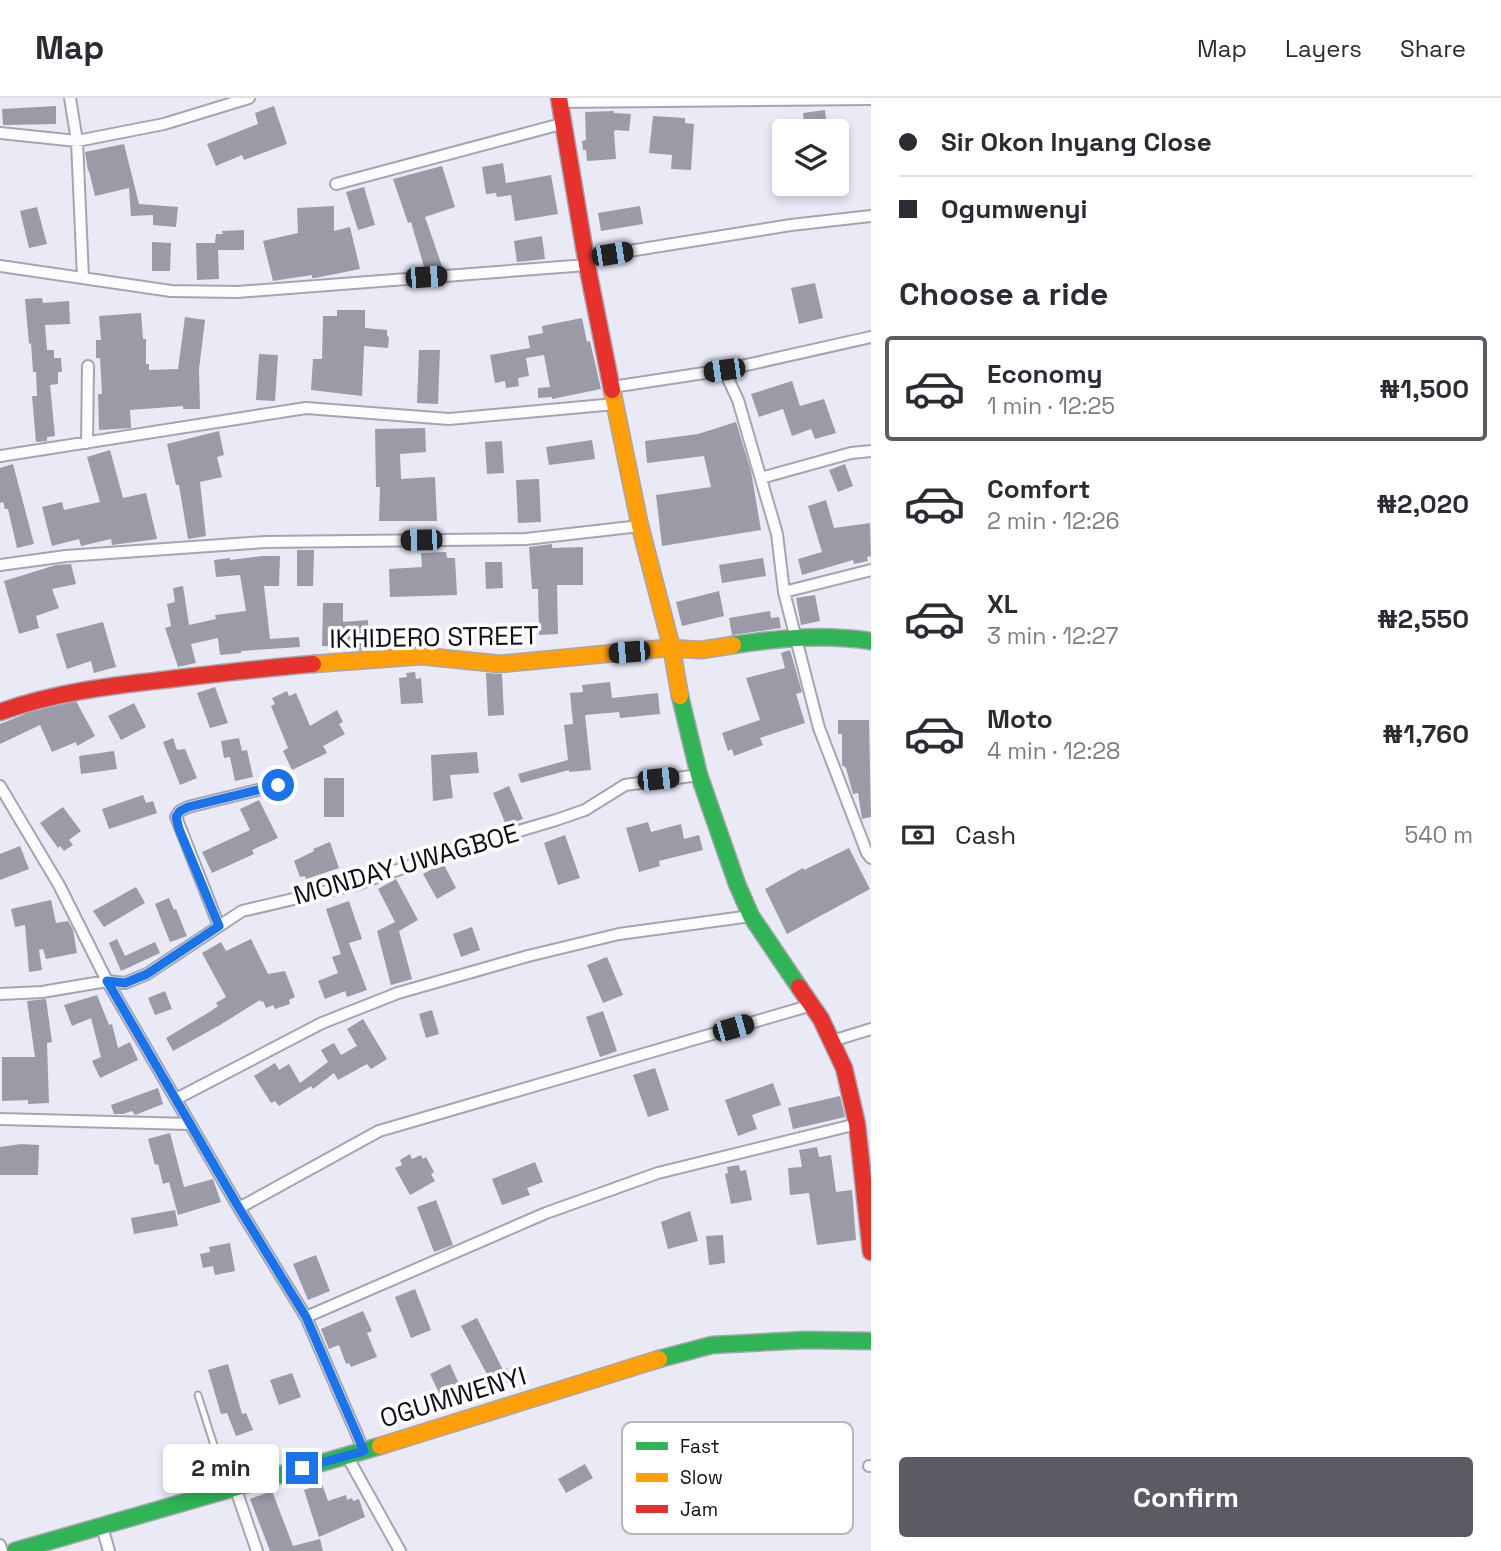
<!DOCTYPE html>
<html lang="en">
<head>
<meta charset="utf-8">
<style>
  :root { --surface:#fff; --page:#f7f7f7; --text:#2b2b33; --muted:#7c7c81; --line:#e1e1e2; --accent:#5c5b64 }
  body { margin:0; font-family:"Space Grotesk",sans-serif; background:var(--page); color:var(--text); height:100vh; display:flex; flex-direction:column; font-size:26px; white-space:nowrap }
  * { box-sizing:border-box; margin:0 }
  p { font-size:23px; color:var(--muted) }
  .icon { flex:none; width:38px; height:38px; fill:none; stroke:currentColor; stroke-width:2; stroke-linecap:round; stroke-linejoin:round }
  .map { position:relative; flex:1; overflow:hidden }
  .details { display:flex; flex-direction:column; background:var(--surface); width:630px }
  .details>* { flex:none }
  .guide { display:grid; align-content:center; height:154px; padding:0 28px; background:var(--surface) }
  .fabs { position:absolute; left:772px; top:21px; display:grid; gap:14px }
  .fabs a { display:grid; place-items:center; width:77px; height:77px; border-radius:7px; background:var(--surface); box-shadow:0 4px 10px #0003; font-size:35px }
  .end { position:absolute; width:32px; height:32px; margin:-16px; border:9px solid #1a73e8; background:#fff; box-shadow:0 0 0 4px #fff }
  .from { border-radius:50% }
  .bubble { position:absolute; height:49px; border-radius:7px; background:var(--surface); box-shadow:0 4px 10px #0003; font-size:23px; font-weight:800; line-height:49px; text-align:center }
  .car { position:absolute; width:21px; height:42px; margin:-21px -10px; border-radius:9px; box-shadow:0 0 5px 2px #0007; background:linear-gradient(#222 24%,#8ab4d8 0 40%,#222 0 76%,#8ab4d8 0 86%,#222 0) }
  .guide b { display:flex; align-items:center; gap:24px; height:66px; font-size:26px }
  .guide b+b { border-top:2px solid var(--line) }
  .guide i { width:18px; height:18px; background:var(--text) }
  ul { padding:0; list-style:none }
  li { display:flex; align-items:center; gap:21px; height:105px; margin:0 14px 10px; padding:0 14px; border:4px solid transparent; border-radius:7px }
  li div { flex:1 }
  li b { display:block; font-size:26px }
  li em { font-style:normal; font-weight:800 }
  li.active { border-color:var(--accent) }
  li>.icon { width:63px; height:63px; stroke-width:1.5 }
  h2 { padding:0 28px; font-size:32px; line-height:84px }
  .pay { display:flex; align-items:center; gap:18px; height:77px; padding:0 28px; font-size:26px }
  .pay p { margin-inline-start:auto }
  .primary-button { display:flex; gap:14px; margin-top:auto; padding:14px 28px }
  .primary-button a { flex:1; height:80px; border-radius:7px; background:var(--accent); color:#fff; font-size:28px; font-weight:800; line-height:80px; text-align:center }
  header { display:flex; align-items:center; gap:42px; box-sizing:border-box; height:98px; padding:0 35px; background:var(--surface); border-bottom:2px solid var(--line) }
  header strong { font-size:33px }
  nav { display:flex; gap:38px; margin-inline-start:auto; font-size:24px }
  main { display:flex; flex:1; min-height:0 }
  .map>svg:first-child { display:block }
  .building { fill:#9b9aa7 }
  .lines { fill:none; stroke-linecap:round; stroke-linejoin:round }
  .lane-casing { stroke:#a6a5af; stroke-width:9 }
  .street-casing { stroke:#a6a5af; stroke-width:14 }
  .fast-casing { stroke:#a6a5af; stroke-width:19 }
  .slow-casing { stroke:#a6a5af; stroke-width:19 }
  .jam-casing { stroke:#a6a5af; stroke-width:19 }
  .lane { stroke:#fcfcfe; stroke-width:5 }
  .street { stroke:#fcfcfe; stroke-width:10 }
  .fast { stroke:#30b455; stroke-width:16 }
  .slow { stroke:#ff9f0a; stroke-width:16 }
  .jam { stroke:#e5322d; stroke-width:16 }
  .route { stroke:#1a73e8; stroke-width:9 }
  .labels { text-anchor:middle; stroke-width:7; stroke-linejoin:round; paint-order:stroke }
  .street-label { font-size:26px; fill:#0f0e16; stroke:#fff }
  .key { fill:#fff; stroke:#b7b7b9; stroke-width:2 }
  .key-label { font-size:19px; fill:#0f0e16 }
</style>
</head>
<body>
<header>
<strong>Map</strong>
<nav><a>Map</a><a>Layers</a><a>Share</a></nav>
</header>
<main>
<div class="map">
<svg width="871" height="1453" viewBox="0 0 871 1453">
  <rect width="100%" height="100%" fill="#eae9f6"/>
  <path class="building" d="M56 8V26L3 27 2 11Z
    M274 8 287 46 244 62 242 57 216 68 207 46 258 26 255 15Z
    M825 12 827 33H805L803 15Z
    M614 13V15L631 16 629 33 615 32 614 34 616 61 587 63 586 52H583L582 43 586 42 585 14Z
    M653 18 685 20V25L694 26 691 72 671 71 672 57 649 55Z
    M124 46 139 106 178 109 176 129 153 127V117L131 118 129 90 95 98 89 73H88L85 54Z
    M503 65 506 85 551 77 558 116 515 123 511 97 497 99 496 95 486 96 482 69Z
    M442 68 455 109 425 119 442 168 425 172 411 124 408 125 393 81Z
    M364 89 375 127 358 132 346 94Z
    M334 108V133L350 129 360 171 315 180H312V177L273 183 263 143 298 135 297 110Z
    M640 108 643 126 601 133 598 115Z
    M37 109 47 146 29 150 20 113Z
    M244 132V152H218L219 181 197 182 196 145H215L216 136H223L222 133Z
    M542 138 545 161 517 164 514 143Z
    M152 144 171 145 170 173H152Z
    M815 185 823 220 799 226 791 190Z
    M42 200 43 205 69 203 70 226 45 227 47 252H54V260H61L62 274H58V286L50 287 55 338 47 339V343L36 344 32 298H37L36 274H33L31 245 29 246 25 201Z
    M337 212H365V230L387 232V238L389 239 388 250 364 248 362 298 311 292 313 261H322L323 218H337Z
    M141 215 143 241H146V266H149V272L178 271 185 219 205 222 199 271 200 311H183V308L130 312 131 330 99 332 98 296H102L100 260H96V242H101L99 218Z
    M582 220 587 244 590 243 601 291 552 301V299L538 300V290L550 289 544 257 526 260 529 278 518 280 519 288 506 290 505 283 495 285 490 257 530 250 528 238 543 235 542 228Z
    M419 252H440L438 306 417 305Z
    M259 256 278 257 275 303 256 302Z
    M792 283 800 308 824 301 836 335 815 341 811 331 792 338 783 311 759 319 751 296Z
    M736 324 751 373 761 432 662 448 656 397 711 389 704 358 647 365 645 343 698 336Z
    M425 330 426 354 400 356 401 381 435 379 437 423H379L380 389H376L375 331Z
    M219 333 224 357 217 359 222 379 200 384 206 438 188 441 179 387H176L167 346Z
    M592 342 595 361 549 367 546 349Z
    M502 343 504 375 487 376 485 344Z
    M110 352 123 400 146 395 157 441 112 447 111 441 81 448 79 441 52 448 42 409 62 404 64 412 100 404 87 359Z
    M13 366 34 446 17 450 8 411H5L3 404 0 405V370Z
    M845 366 853 388 838 394 829 372Z
    M539 381 541 424 518 425 516 382Z
    M826 402 834 430 870 425 871 458 867 459 868 463 854 466 853 462 802 477 798 461 822 454 808 408Z
    M552 446V450L583 449V487H557L558 536 539 537 538 491H532L529 449Z
    M297 452H314L313 488H297Z
    M446 454 447 460H455L457 497 390 499 389 471 422 469 421 455Z
    M261 458H280L279 488H264L270 541 299 539 300 549 241 553V555L220 557 218 540 191 546 196 565 178 569 165 530 171 528 167 506 175 504 173 490 183 488 189 527 216 521 215 517 246 513 240 477 216 479 214 462 230 460V462Z
    M763 460 766 478 722 485 719 467Z
    M485 464H502L503 490 486 491Z
    M71 466 76 486 52 491 59 510 36 518 39 530 19 536 4 483 56 467Z
    M719 493 724 518 682 528 676 504Z
    M815 497 820 523 801 527 796 500Z
    M323 505H343V524L368 522 369 552 350 553V549L322 548Z
    M770 513 771 520 779 519 781 530 732 537 729 520Z
    M103 524 116 569 94 575 91 563 67 571 56 536Z
    M790 552 802 594 796 596 805 625 760 640 763 647 734 658 732 651 728 653 722 635 760 622 746 580 785 570 781 555Z
    M415 574 416 581 421 580 423 605 401 606 399 580 407 579 406 575Z
    M486 575 502 576 504 617 488 618Z
    M610 584 612 600 658 595 660 616 620 620 619 614 585 617 591 672 569 674V672L521 685 518 676 568 662 564 627 573 626 570 595 583 594 582 587Z
    M215 589 228 625 210 630 197 595Z
    M287 593 289 598 296 595 310 628 337 612 343 624 339 626 345 636 323 648 327 655 292 672 283 653 288 650 271 608 275 606 272 600Z
    M76 603 95 638 77 648 76 644 52 654 40 627 0 646V626L30 614Z
    M134 605 146 629 121 642 108 618Z
    M838 622H869L871 719 862 721 858 695 853 696 846 670 842 667V636H838Z
    M173 640 177 652 185 651 197 680 180 687 163 644Z
    M239 640 242 653 247 652 253 679 235 683 230 659 224 660 221 643Z
    M114 653 117 671 81 676 79 658Z
    M477 654 479 675 450 677 453 700 433 703 431 657Z
    M324 680H344V719H324Z
    M509 688 523 721 506 727 493 695Z
    M143 697 146 705 153 703 157 715 109 731 102 711Z
    M259 702 278 740 252 752 254 756 212 775 202 754 250 732 240 711Z
    M63 709 81 733 69 742 73 747 64 753 60 748 58 750 40 725Z
    M648 724 651 734 681 726 684 741 699 737 703 752 659 763 660 768 639 774 626 730Z
    M565 737 580 780 558 787 544 745Z
    M330 744 339 770 306 781 305 778 300 779 294 763 314 753 313 751Z
    M20 748 29 771 0 782V756Z
    M849 750 870 791 787 836 765 791 803 770 804 772Z
    M443 765 456 790 437 801 423 776Z
    M396 781 418 822 399 833 412 881 391 887 377 833 395 824 378 791Z
    M136 789 145 805 104 829 93 813Z
    M169 800 174 812 176 811 187 838 170 844 155 806Z
    M51 802 56 825 68 823 73 832 77 855 46 861 43 851 39 852 42 872 29 874 25 827 15 829 11 811Z
    M349 803 362 841 349 845 367 892 347 899 345 893 325 901 318 883 338 875 332 859 341 856 326 811Z
    M472 829 480 852 461 859 453 836Z
    M117 841 125 858 155 844 160 855 121 873 109 845Z
    M251 841 268 876 285 873 295 899 289 902 290 906 275 911 273 907 266 910 263 903 261 904 260 902 220 927 173 953 166 940 211 913 218 908 216 905 226 899 202 855 221 844 226 853Z
    M607 859 623 897 603 905 587 867Z
    M165 893 172 911 155 917 148 900Z
    M97 897 109 927 112 926 118 950 130 944 138 962 100 980 92 963 101 959 91 920 72 928 64 907Z
    M46 901 52 944 47 945 49 1005 28 1006V1002L2 1003V959H35L27 903Z
    M432 912 439 936 426 940 419 916Z
    M603 913 617 953 600 959 586 919Z
    M363 921 387 961 371 971 367 966 338 982 334 975 313 991 311 988 279 1008 275 1003 271 1005 254 978 275 965 279 972 289 966 300 985 328 964 321 952 334 945 341 957 357 948 347 931Z
    M655 970 669 1012 648 1019 633 977Z
    M773 985 781 1007 752 1017 757 1031 738 1038 725 1002Z
    M158 990 163 1006 135 1017 132 1013 123 1016H114L111 1007Z
    M840 998 845 1019 793 1031 788 1010Z
    M170 1035 184 1089 213 1081 221 1104 178 1117 169 1084 163 1086 158 1066 155 1067 148 1041Z
    M21 1046 39 1047 38 1077H0V1049Z
    M817 1049 819 1059 831 1057 836 1094 852 1092 856 1142 817 1147 809 1095 790 1097 788 1070 802 1069 799 1052Z
    M410 1056 412 1061 421 1057 423 1061 426 1059 434 1074 431 1076 435 1083 410 1097 395 1070 402 1067 400 1062Z
    M535 1064 543 1084 527 1090 530 1097 502 1107 492 1081Z
    M739 1067 740 1073 746 1072 752 1102 731 1106 725 1076 728 1075 727 1069Z
    M436 1102 453 1147 434 1154 417 1109Z
    M175 1112 178 1128 134 1136 131 1120Z
    M690 1113 698 1143 668 1151 661 1124Z
    M723 1137 725 1165 709 1167 706 1138Z
    M230 1145 235 1173 215 1177 213 1168 203 1170 200 1156 210 1154 209 1149Z
    M316 1157 330 1193 308 1202 293 1166Z
    M415 1191 431 1232 411 1240 395 1199Z
    M363 1213 372 1233 367 1235 377 1259 351 1269 349 1265 346 1266 339 1247 329 1251 321 1231Z
    M477 1220 503 1272 507 1270 513 1281 495 1291 461 1228Z
    M228 1266 242 1316 246 1315 253 1332 236 1338 227 1315 221 1316 208 1272Z
    M450 1266 459 1286 439 1295 430 1276Z
    M292 1275 301 1299 279 1307 270 1282Z
    M585 1366 593 1380 566 1395 558 1381Z
    M322 1386 328 1403 346 1397 347 1402 352 1400 353 1403 359 1401 365 1419 319 1439 304 1392Z
    M272 1393 293 1448 320 1441 323 1453H270L250 1401Z"/>
  <g class="lines">
    <defs>
      <path id="lane" d="M198 1297 227 1388"/>
      <path id="street" d="M70 0 77 43 83 180
        M559 4 871 1
        M0 35 77 43 164 26 249 0
        M336 86 561 26
        M586 160 791 127 871 118
        M0 168 171 193 237 194 587 167
        M724 272 738 302 777 436 784 494 819 630 867 755 871 760
        M612 289 724 272 871 239
        M87 345 88 268
        M0 358 306 310 449 321 615 306
        M761 380 851 355 871 353
        M0 467 66 458 265 444 526 441 640 428
        M784 494 871 472
        M0 688 59 787 107 883 239 1110 306 1219 364 1353
        M219 828 176 719 180 713 188 709 278 687
        M0 896 42 894 107 883 125 885 147 876 242 813 358 786 451 753 556 722 585 712 625 687 699 677
        M832 943 871 931
        M176 1001 322 925 398 895 528 858 619 836 751 818
        M0 1021 189 1026
        M239 1110 379 1033 812 907
        M306 1219 546 1115 658 1075 857 1026
        M347 1358 400 1453
        M869 1368H871
        M235 1389 257 1453
        M102 1429 109 1453
        M0 1447 2 1453"/>
      <path id="fast" d="M733 547C780 540 824 536 871 543
        M680 598 699 677 737 786 751 818 799 889
        M659 1261 712 1247 805 1242 871 1243
        M15 1453 380 1348"/>
      <path id="slow" d="M612 292 640 428 671 547 680 598
        M313 566 422 558 500 566 667 550 701 552 733 547
        M380 1348 659 1261"/>
      <path id="jam" d="M559 0 587 167 612 292
        M0 614C53 595 107 588 163 582 213 576 263 570 313 566
        M799 889 821 921 844 970 857 1026 871 1154"/>
    </defs>
    <use href="#lane" class="lane-casing"/>
    <use href="#street" class="street-casing"/>
    <use href="#fast" class="fast-casing"/>
    <use href="#slow" class="slow-casing"/>
    <use href="#jam" class="jam-casing"/>
    <use href="#lane" class="lane"/>
    <use href="#street" class="street"/>
    <use href="#fast" class="fast"/>
    <use href="#slow" class="slow"/>
    <use href="#jam" class="jam"/>
  </g>
  <g class="lines">
    <path class="route" d="M278 687 188 709 180 713 176 719 179 731 219 828 147 876 125 885 107 883 239 1110 306 1219 364 1353 302 1370"/>
  </g>
  <g class="labels">
    <g class="street-label">
      <text transform="translate(434 539) rotate(-1)" y="9">IKHIDERO STREET</text>
      <text transform="translate(406 766) rotate(-16)" y="9">MONDAY UWAGBOE</text>
      <text transform="translate(453 1299) rotate(-17)" y="9">OGUMWENYI</text>
    </g>
  </g>
  <rect x="622" y="1324" width="231" height="112" rx="10" class="key"/>
  <rect x="636" y="1344" width="32" height="8" fill="#30b455"/>
  <rect x="636" y="1375" width="32" height="9" fill="#ff9f0a"/>
  <rect x="636" y="1407" width="32" height="8" fill="#e5322d"/>
  <g class="key-label">
    <text x="680" y="1355">Fast</text>
    <text x="680" y="1386">Slow</text>
    <text x="680" y="1418">Jam</text>
  </g>
</svg>
<div class="fabs">
<a><svg class="icon" aria-label="layers" viewBox="0 0 24 24"><path d="M12 4l9 5-9 5-9-5zM3 14l9 5 9-5"/></svg></a>
</div>
<i class="end from" style="left:278px;top:687px"></i>
<i class="end" style="left:302px;top:1370px"></i>
<div class="bubble" style="left:163px;top:1346px;width:116px">2 min</div>
<i class="car" style="left:612px;top:156px;rotate:81deg"></i>
<i class="car" style="left:426px;top:179px;rotate:86deg"></i>
<i class="car" style="left:724px;top:272px;rotate:262deg"></i>
<i class="car" style="left:421px;top:442px;rotate:269deg"></i>
<i class="car" style="left:629px;top:554px;rotate:265deg"></i>
<i class="car" style="left:658px;top:681px;rotate:84deg"></i>
<i class="car" style="left:733px;top:930px;rotate:74deg"></i>
</div>
<section class="details">
<div class="guide">
<b><i class="from"></i>Sir Okon Inyang Close</b>
<b><i></i>Ogumwenyi</b>
</div>
<h2>Choose a ride</h2>
<ul>
<li class="active"><svg class="icon" aria-label="car" viewBox="0 0 24 24"><path d="M5 17H2v-5l4-1 3-4h7l3 4 3 1v5h-3M9 17h6M6 11h13"/><circle cx="7" cy="17" r="2"/><circle cx="17" cy="17" r="2"/></svg><div><b>Economy</b><p>1 min · 12:25</p></div><em>₦1,500</em></li>
<li><svg class="icon" aria-label="car" viewBox="0 0 24 24"><path d="M5 17H2v-5l4-1 3-4h7l3 4 3 1v5h-3M9 17h6M6 11h13"/><circle cx="7" cy="17" r="2"/><circle cx="17" cy="17" r="2"/></svg><div><b>Comfort</b><p>2 min · 12:26</p></div><em>₦2,020</em></li>
<li><svg class="icon" aria-label="car" viewBox="0 0 24 24"><path d="M5 17H2v-5l4-1 3-4h7l3 4 3 1v5h-3M9 17h6M6 11h13"/><circle cx="7" cy="17" r="2"/><circle cx="17" cy="17" r="2"/></svg><div><b>XL</b><p>3 min · 12:27</p></div><em>₦2,550</em></li>
<li><svg class="icon" aria-label="car" viewBox="0 0 24 24"><path d="M5 17H2v-5l4-1 3-4h7l3 4 3 1v5h-3M9 17h6M6 11h13"/><circle cx="7" cy="17" r="2"/><circle cx="17" cy="17" r="2"/></svg><div><b>Moto</b><p>4 min · 12:28</p></div><em>₦1,760</em></li>
</ul>
<div class="pay"><svg class="icon" aria-label="cash" viewBox="0 0 24 24"><path d="M3 7h18v10H3z"/><circle cx="12" cy="12" r="2"/></svg>Cash<p>540 m</p></div>
<div class="primary-button"><a>Confirm</a></div>
</section>
</main>
</body>
</html>
